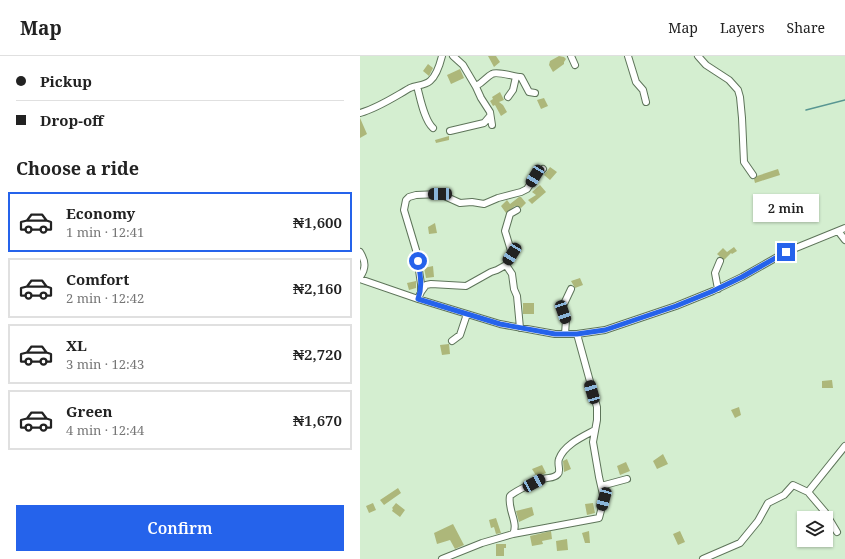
<!DOCTYPE html>
<html lang="en">
<head>
<meta charset="utf-8">
<style>
  :root { --surface:#fff; --page:#f6f6f6; --text:#222; --muted:#767676; --line:#e0e0e0; --accent:#2563eb }
  body { margin:0; font-family:"Noto Serif",serif; background:var(--page); color:var(--text); height:100vh; display:flex; flex-direction:column; font-size:15px; white-space:nowrap }
  * { box-sizing:border-box; margin:0 }
  p { font-size:13px; color:var(--muted) }
  .icon { flex:none; width:22px; height:22px; fill:none; stroke:currentColor; stroke-width:2; stroke-linecap:round; stroke-linejoin:round }
  .map { position:relative; flex:1; overflow:hidden }
  .drawer { display:flex; flex-direction:column; background:var(--surface); width:360px }
  .drawer>* { flex:none }
  .hud { display:grid; align-content:center; height:88px; padding:0 16px; background:var(--surface) }
  .fabs { position:absolute; left:437px; top:455px; display:grid; gap:8px }
  .fabs a { display:grid; place-items:center; width:36px; height:36px; border-radius:0px; background:var(--surface); box-shadow:0 1px 3px #0004; font-size:20px }
  .end { position:absolute; width:18px; height:18px; margin:-9px; border:5px solid #2563eb; background:#fff; box-shadow:0 0 0 2px #fff }
  .from { border-radius:50% }
  .bubble { position:absolute; height:28px; border-radius:0px; background:var(--surface); box-shadow:0 1px 3px #0004; font-size:13px; font-weight:600; line-height:28px; text-align:center }
  .car { position:absolute; width:12px; height:24px; margin:-12px -6px; border-radius:5px; box-shadow:0 0 3px 1px #0007; background:linear-gradient(#222 24%,#8ab4d8 0 40%,#222 0 76%,#8ab4d8 0 86%,#222 0) }
  .hud b { display:flex; align-items:center; gap:14px; height:38px; font-size:15px }
  .hud b+b { border-top:1px solid var(--line) }
  .hud i { width:10px; height:10px; background:var(--text) }
  ul { padding:0; list-style:none }
  li { display:flex; align-items:center; gap:12px; height:60px; margin:0 8px 6px; padding:0 8px; border:2px solid var(--line); border-radius:0px }
  li div { flex:1 }
  li b { display:block; font-size:15px }
  li em { font-style:normal; font-weight:600 }
  li.current { border-color:var(--accent) }
  li>.icon { width:36px; height:36px; stroke-width:1.5 }
  h2 { padding:0 16px; font-size:18px; line-height:48px }
  .button { display:flex; gap:8px; margin-top:auto; padding:8px 16px }
  .button a { flex:1; height:46px; border-radius:0px; background:var(--accent); color:#fff; font-size:16px; font-weight:600; line-height:46px; text-align:center }
  header { display:flex; align-items:center; gap:24px; box-sizing:border-box; height:56px; padding:0 20px; background:var(--surface); border-bottom:1px solid var(--line) }
  header strong { font-size:19px }
  nav { display:flex; gap:22px; margin-inline-start:auto; font-size:14px }
  main { display:flex; flex:1; min-height:0 }
  .map>svg:first-child { display:block }
  .lines { fill:none; stroke-linecap:round; stroke-linejoin:round }
  .stream { stroke:#589692; stroke-width:1.5 }
  .building { fill:#adb77a }
  .minor-casing { stroke:#5d7459; stroke-width:8 }
  .minor { stroke:#fff; stroke-width:6 }
  .route { stroke:#2563eb; stroke-width:5 }
</style>
</head>
<body>
<header>
<strong>Map</strong>
<nav><a>Map</a><a>Layers</a><a>Share</a></nav>
</header>
<main>
<section class="drawer">
<div class="hud">
<b><i class="from"></i>Pickup</b>
<b><i></i>Drop-off</b>
</div>
<h2>Choose a ride</h2>
<ul>
<li class="current"><svg class="icon" aria-label="car" viewBox="0 0 24 24"><path d="M5 17H2v-5l4-1 3-4h7l3 4 3 1v5h-3M9 17h6M6 11h13"/><circle cx="7" cy="17" r="2"/><circle cx="17" cy="17" r="2"/></svg><div><b>Economy</b><p>1 min · 12:41</p></div><em>₦1,600</em></li>
<li><svg class="icon" aria-label="car" viewBox="0 0 24 24"><path d="M5 17H2v-5l4-1 3-4h7l3 4 3 1v5h-3M9 17h6M6 11h13"/><circle cx="7" cy="17" r="2"/><circle cx="17" cy="17" r="2"/></svg><div><b>Comfort</b><p>2 min · 12:42</p></div><em>₦2,160</em></li>
<li><svg class="icon" aria-label="car" viewBox="0 0 24 24"><path d="M5 17H2v-5l4-1 3-4h7l3 4 3 1v5h-3M9 17h6M6 11h13"/><circle cx="7" cy="17" r="2"/><circle cx="17" cy="17" r="2"/></svg><div><b>XL</b><p>3 min · 12:43</p></div><em>₦2,720</em></li>
<li><svg class="icon" aria-label="car" viewBox="0 0 24 24"><path d="M5 17H2v-5l4-1 3-4h7l3 4 3 1v5h-3M9 17h6M6 11h13"/><circle cx="7" cy="17" r="2"/><circle cx="17" cy="17" r="2"/></svg><div><b>Green</b><p>4 min · 12:44</p></div><em>₦1,670</em></li>
</ul>
<div class="button"><a>Confirm</a></div>
</section>
<div class="map">
<svg width="485" height="503" viewBox="0 0 485 503">
  <rect width="100%" height="100%" fill="#d4eed0"/>
  <g class="lines">
    <path class="stream" d="M446 54 485 44"/>
  </g>
  <path class="building" d="M128 0H136L140 6 134 11Z
    M199 0 204 1 206 3 204 6V8L193 16 189 9 190 5Z
    M68 8 73 12 69 20 63 15Z
    M100 13 104 22 91 28 87 19Z
    M140 36 144 44 139 46 143 49 147 56 141 60 135 49 133 50 130 45 133 43 132 41Z
    M184 42 188 50 181 53 177 44Z
    M0 62 7 78 0 82Z
    M89 80V84L76 87 75 84Z
    M190 111 197 116 190 124 184 119Z
    M418 113 420 119 395 127 394 123 397 120Z
    M180 129 186 136 172 148 168 144 176 139 172 136Z
    M159 141H161L166 147 161 152 157 150H155L146 157 141 150 147 144 150 148Z
    M75 167 77 177 69 178 68 171Z
    M374 191 377 195 372 198 371 197 364 204 357 198 363 192 367 196Z
    M73 210 74 221 66 222 64 212Z
    M220 222 223 229 215 232 211 225Z
    M56 225V232L49 234 47 227Z
    M163 247H174V258H163Z
    M89 288 90 298 82 299 80 289Z
    M472 324 473 332H462V325Z
    M379 351 381 359 375 362 371 354Z
    M303 398 308 408 297 413 293 405Z
    M207 403 211 413 204 416 203 405Z
    M266 406 270 415 260 419 257 410Z
    M182 409 186 417 177 421 172 413Z
    M38 432 41 437 24 449 20 444Z
    M13 447 16 454 9 457 6 450Z
    M36 447 45 454 40 461 32 455 33 453 32 452Z
    M233 447 235 457 227 459 225 448Z
    M172 451 174 459 159 466 156 455Z
    M136 462 141 477 136 478 134 471 131 472 129 464Z
    M93 468 104 489 95 493 90 484 77 488 74 477Z
    M191 475 192 483 182 485 183 488 172 490 170 480Z
    M229 475 230 487H225L222 477Z
    M320 475 325 486 318 489 313 478Z
    M207 483 208 494 197 495 196 485Z
    M136 488H146V492H144V500H136Z"/>
  <g class="lines">
    <defs>
      <path id="minor" d="M93 0 103 9 116 31 121 42 130 56 132 69
        M211 0 215 9
        M268 0 276 26 283 34 286 46
        M338 0 346 9 369 24 378 34 380 41 382 62 384 106 393 119
        M57 30C60 41 64 64 73 72
        M116 30C124 26 126 21 132 18 137 15 155 21 161 21L169 36 175 37
        M148 41 153 34 156 21
        M0 57C18 52 34 41 50 32 56 29 64 30 70 25 76 20 80 8 82 0
        M90 75 124 67 130 60
        M157 154 150 158 145 175 152 198 146 209 152 218 154 233 157 240 160 272
        M478 175 485 184
        M0 196C6 206 6 212 0 221
        M0 223 58 243 140 268 195 278H217L245 274 316 250 353 235 382 221 426 196 485 172
        M358 233 355 217 360 205
        M61 236 66 229 71 228 106 230 131 216 137 214 146 209
        M58 243 61 236V228L56 194 44 154 46 144 49 141 56 139 80 138 100 147 112 146 124 148 138 142 161 136 167 133 175 121 183 113
        M205 278 206 264 203 256V250L211 233
        M92 285 100 279 107 258
        M241 430 267 423
        M448 436 465 456 477 476
        M153 478 239 462 244 443 239 421 233 386 237 364V351L217 278
        M82 503 122 487 153 478C159 467 147 453 150 440 155 435 175 426 183 423 188 421 194 423 198 418 201 415 197 408 199 403 204 389 222 381 235 374
        M343 503 380 487 398 465 408 447 424 439 433 429 448 436 485 390"/>
    </defs>
    <use href="#minor" class="minor-casing"/>
    <use href="#minor" class="minor"/>
  </g>
  <g class="lines">
    <path class="route" d="M58 205C60 218 63 230 58 243L140 268 195 278H217L245 274 316 250 353 235 382 221 426 196"/>
  </g>
</svg>
<div class="fabs">
<a><svg class="icon" aria-label="layers" viewBox="0 0 24 24"><path d="M12 4l9 5-9 5-9-5zM3 14l9 5 9-5"/></svg></a>
</div>
<i class="end from" style="left:58px;top:205px"></i>
<i class="end" style="left:426px;top:196px"></i>
<div class="bubble" style="left:393px;top:138px;width:66px">2 min</div>
<i class="car" style="left:175px;top:120px;rotate:211deg"></i>
<i class="car" style="left:80px;top:138px;rotate:269deg"></i>
<i class="car" style="left:152px;top:198px;rotate:212deg"></i>
<i class="car" style="left:203px;top:256px;rotate:161deg"></i>
<i class="car" style="left:232px;top:336px;rotate:344deg"></i>
<i class="car" style="left:174px;top:427px;rotate:62deg"></i>
<i class="car" style="left:244px;top:443px;rotate:195deg"></i>
</div>
</main>
</body>
</html>
